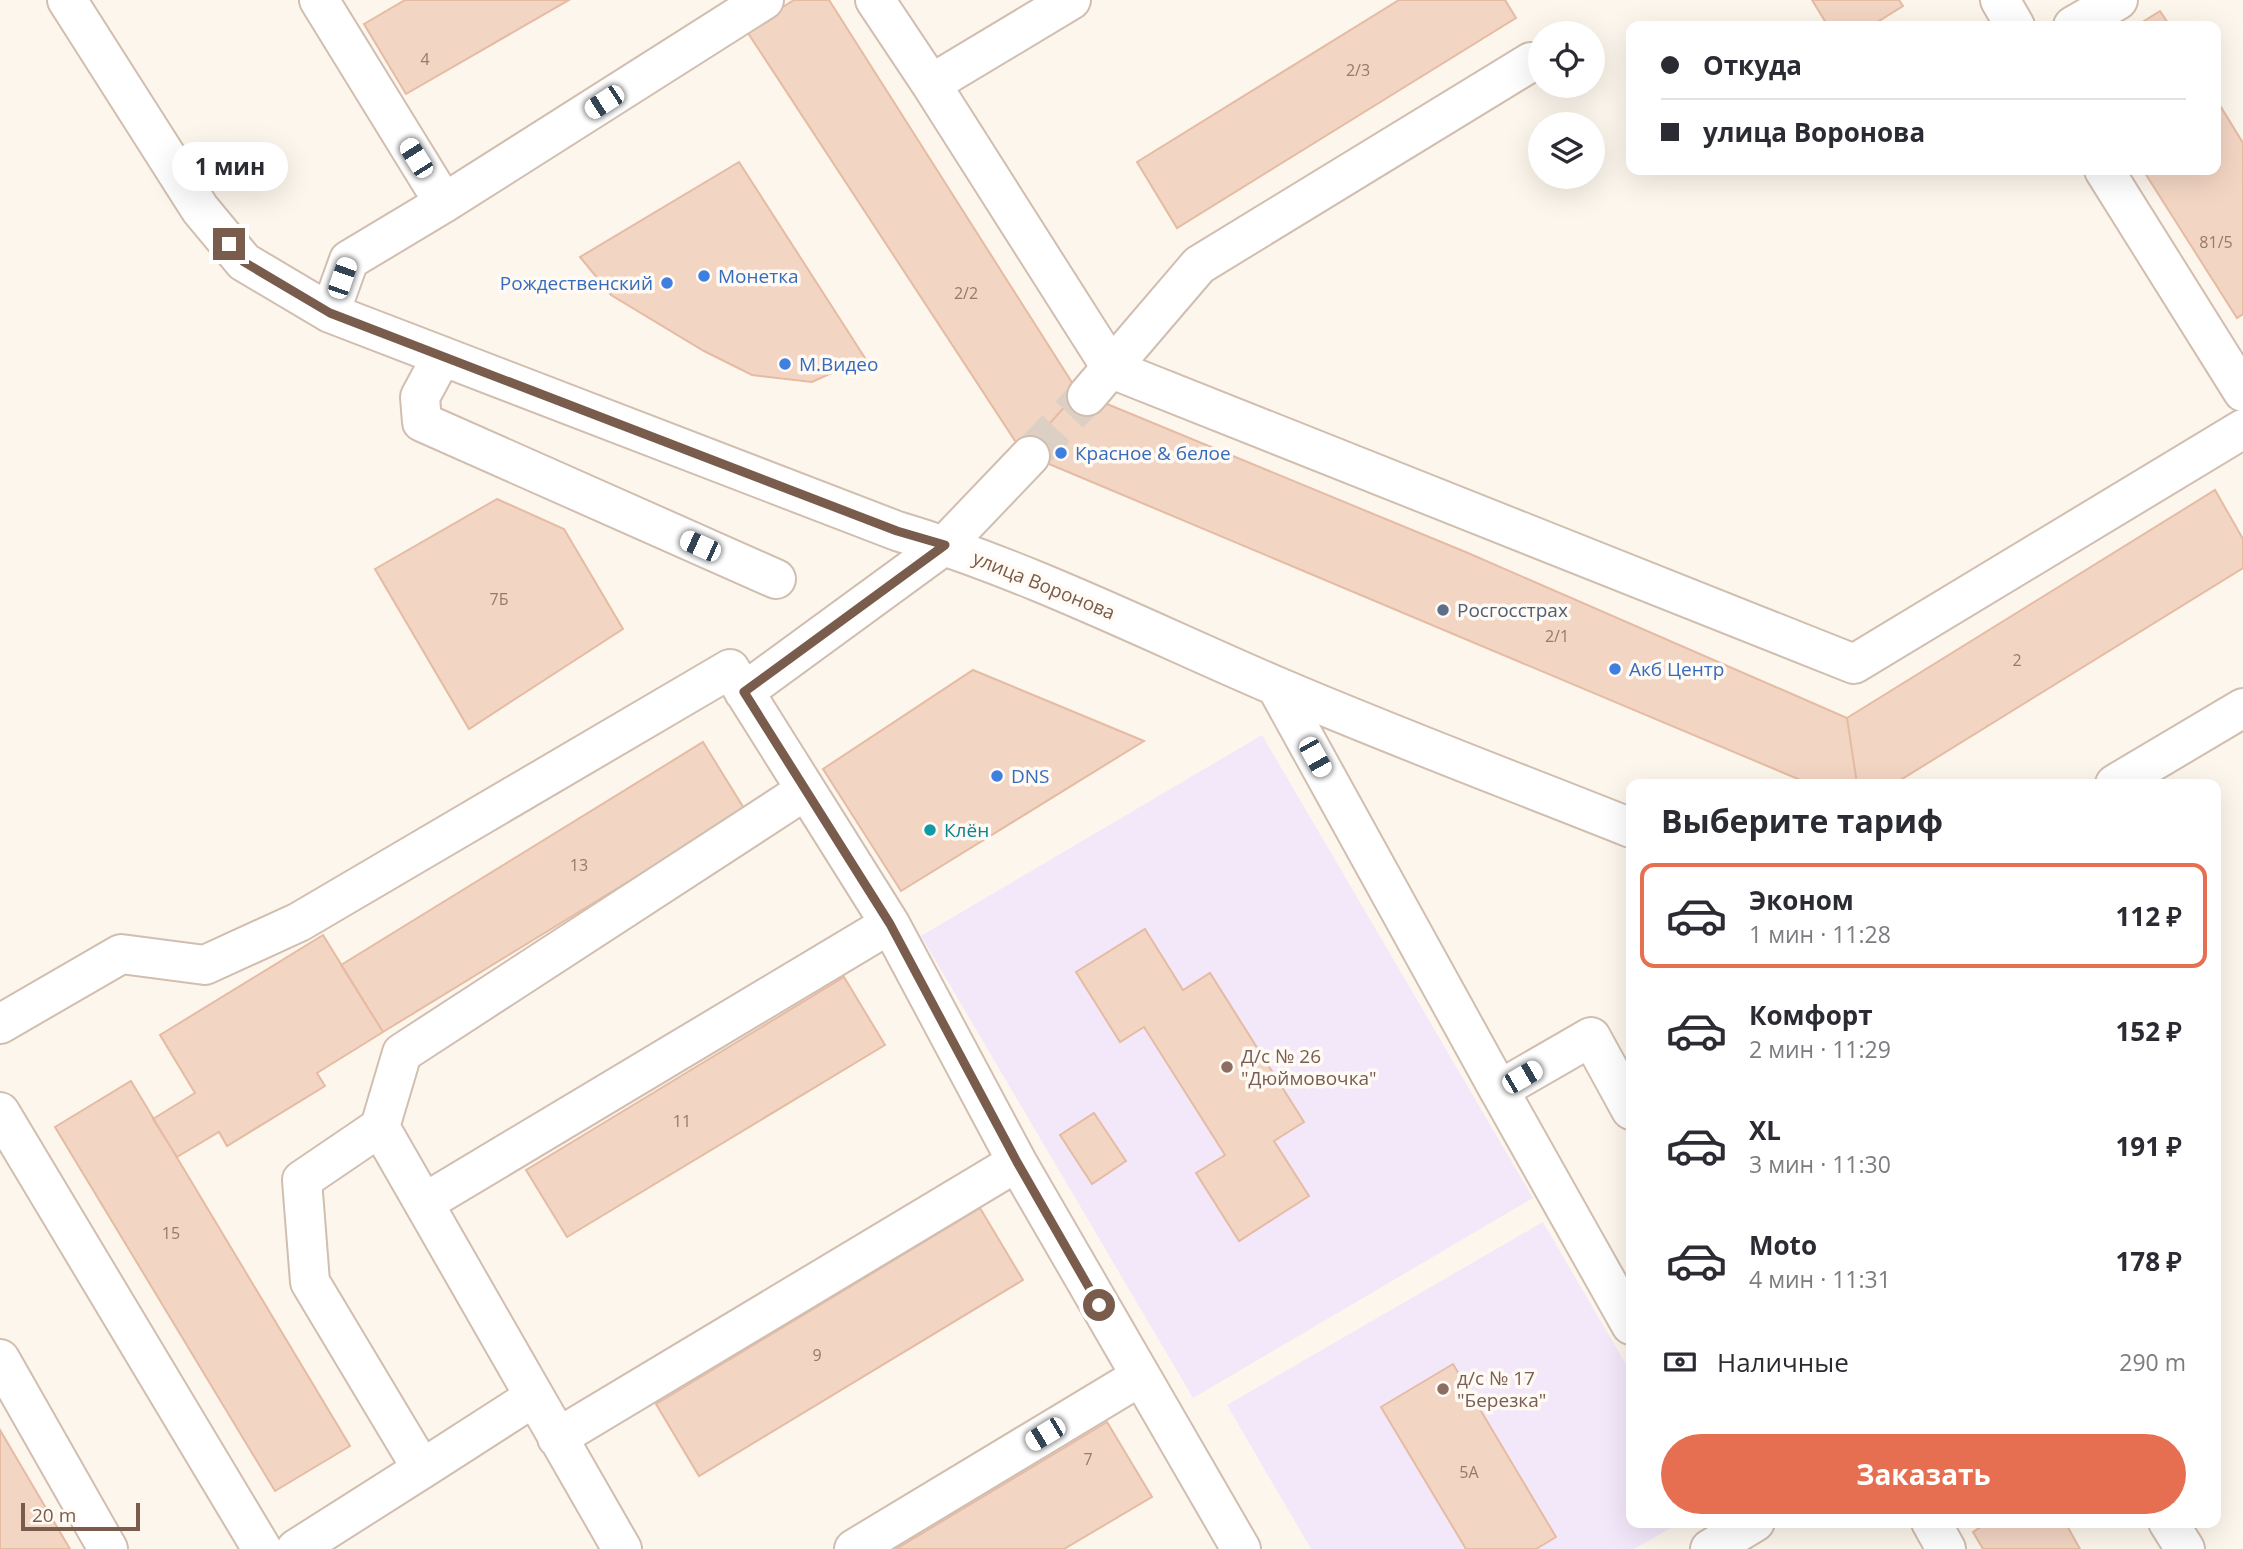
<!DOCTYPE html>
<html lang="ru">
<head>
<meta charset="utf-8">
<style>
  :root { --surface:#fff; --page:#f7f7f7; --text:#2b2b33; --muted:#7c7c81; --line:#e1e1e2; --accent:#e76f51 }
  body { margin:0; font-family:"Open Sans",sans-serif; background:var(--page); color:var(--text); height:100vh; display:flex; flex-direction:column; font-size:26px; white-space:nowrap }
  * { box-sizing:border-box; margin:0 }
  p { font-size:23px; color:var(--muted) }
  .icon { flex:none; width:38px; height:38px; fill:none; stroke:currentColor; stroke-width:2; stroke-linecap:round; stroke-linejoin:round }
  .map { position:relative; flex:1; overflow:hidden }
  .panel { position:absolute; left:1626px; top:779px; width:595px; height:749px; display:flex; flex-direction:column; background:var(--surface); border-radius:14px; box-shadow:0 7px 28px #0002 }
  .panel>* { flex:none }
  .guide { position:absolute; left:1626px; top:21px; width:595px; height:154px; border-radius:14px; box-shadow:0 7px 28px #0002; display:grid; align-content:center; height:154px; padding:0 35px; background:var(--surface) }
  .controls { position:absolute; left:1528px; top:21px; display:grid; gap:14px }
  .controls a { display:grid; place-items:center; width:77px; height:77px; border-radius:50%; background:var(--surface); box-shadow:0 7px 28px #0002; font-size:35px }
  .scale { position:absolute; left:21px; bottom:18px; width:119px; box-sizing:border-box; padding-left:7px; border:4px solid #7a5c4d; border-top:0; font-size:19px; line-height:24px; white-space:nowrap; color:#7a5c4d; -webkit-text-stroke:5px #fffaf3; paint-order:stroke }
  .end { position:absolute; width:32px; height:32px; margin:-16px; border:9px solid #7a5c4d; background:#fff; box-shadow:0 0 0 4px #fff }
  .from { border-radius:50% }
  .bubble { position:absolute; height:49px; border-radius:24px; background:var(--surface); box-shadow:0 7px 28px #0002; font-size:23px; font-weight:700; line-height:49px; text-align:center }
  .car { position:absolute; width:21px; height:42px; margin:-21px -10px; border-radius:9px; box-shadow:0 0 5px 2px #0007; background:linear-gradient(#fff 24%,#345 0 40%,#fff 0 76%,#345 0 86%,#fff 0) }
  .guide b { display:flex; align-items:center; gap:24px; height:66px; font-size:26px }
  .guide b+b { border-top:2px solid var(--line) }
  .guide i { width:18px; height:18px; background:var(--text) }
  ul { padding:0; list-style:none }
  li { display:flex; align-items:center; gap:21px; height:105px; margin:0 14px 10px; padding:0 21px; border:4px solid transparent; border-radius:14px }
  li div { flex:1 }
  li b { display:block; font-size:26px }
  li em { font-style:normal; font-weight:700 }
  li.on { border-color:var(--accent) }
  li>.icon { width:63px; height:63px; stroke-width:1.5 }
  h2 { padding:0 35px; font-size:32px; line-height:84px }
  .pay { display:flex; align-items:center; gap:18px; height:77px; padding:0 35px; font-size:26px }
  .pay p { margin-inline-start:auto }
  .cta { display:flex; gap:14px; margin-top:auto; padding:14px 35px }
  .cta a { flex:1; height:80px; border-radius:42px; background:var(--accent); color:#fff; font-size:28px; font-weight:700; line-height:80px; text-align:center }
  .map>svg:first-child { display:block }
  .education { fill:#f3e8fa }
  .building { fill:#f3d5c3; stroke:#e6bba3; stroke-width:2 }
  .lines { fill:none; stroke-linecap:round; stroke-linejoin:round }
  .minor-tunnel { stroke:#dcd0c4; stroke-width:38; stroke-dasharray:38 19; stroke-linecap:butt }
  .minor-casing { stroke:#d1beb0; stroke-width:42 }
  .minor { stroke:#fff; stroke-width:38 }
  .route { stroke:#7a5c4d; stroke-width:9 }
  .shop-dot { fill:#3f7fe0; stroke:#fffaf3; stroke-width:2.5 }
  .service-dot { fill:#5c6f8a; stroke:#fffaf3; stroke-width:2.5 }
  .culture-dot { fill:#0f9aa8; stroke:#fffaf3; stroke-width:2.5 }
  .education-dot { fill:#8d6e63; stroke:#fffaf3; stroke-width:2.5 }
  .labels { text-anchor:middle; stroke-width:7; stroke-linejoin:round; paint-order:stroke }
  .number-label { font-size:16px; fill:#987a6a }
  .shop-label { font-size:19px; fill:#366cbe; stroke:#fffaf3; text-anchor:start }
  .street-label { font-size:19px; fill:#7a5c4d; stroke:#fffaf3 }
  .service-label { font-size:19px; fill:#4e5e75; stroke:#fffaf3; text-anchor:start }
  .culture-label { font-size:19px; fill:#0d838f; stroke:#fffaf3; text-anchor:start }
  .education-label { font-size:19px; fill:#785e54; stroke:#fffaf3; text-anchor:start }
</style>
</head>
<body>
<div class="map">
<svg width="2243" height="1549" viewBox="0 0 2243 1549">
  <rect width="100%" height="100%" fill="#fdf6ec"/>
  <path class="education" d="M1262 735 1533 1198 1193 1398 921 936Z
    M1543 1222 1631 1373V1522L1680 1523 1634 1549H1311L1227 1405Z"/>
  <path class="building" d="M405 0H569L406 94 364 24Z
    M794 0H829L1078 392 1023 453 746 30Z
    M1399 0H1505L1516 18 1177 228 1137 162Z
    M1812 0H1899L1903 6 1871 26H1828Z
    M2160 11 2170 26H2136Z
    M2216 99 2243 143V314L2237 318 2143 170H2216Z
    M739 162 865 358 812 382 752 375 704 351 611 295 580 257Z
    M1078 392 1468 553 1847 718 1857 784H1810L1023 453Z
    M2215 490 2243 539V568L1894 784H1857L1847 718Z
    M497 499 564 529 623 629 469 729 375 569Z
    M973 670 1144 741 901 891 823 769Z
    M703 742 745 810 383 1032 341 965Z
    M1145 929 1183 990 1210 973 1304 1122 1274 1141 1309 1196 1239 1241 1196 1173 1225 1155 1144 1027 1120 1042 1076 972Z
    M323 935 383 1032 317 1073 325 1086 227 1146 219 1132 177 1157 153 1119 195 1093 160 1035Z
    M844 977 885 1045 567 1237 526 1170Z
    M131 1081 350 1446 275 1491 55 1127Z
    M1094 1113 1126 1161 1092 1184 1060 1135Z
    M980 1208 1023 1280 699 1476 656 1404Z
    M1453 1364 1556 1537 1536 1549H1466L1381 1407Z
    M1107 1422 1152 1497 1064 1549H896Z
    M0 1430 70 1549H0Z
    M1988 1522H2065L2080 1549H1983L1973 1532Z"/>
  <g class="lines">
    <path class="minor-tunnel" d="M1030 456 1087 396"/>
    <defs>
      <path id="minor" d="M67 0 200 209 244 262 330 313 897 531C1028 570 1150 632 1276 686 1393 736 1513 781 1631 828
        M319 0 444 203
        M875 0 931 84 1112 369 1854 664 2243 429
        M2000 0 2015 26
        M2073 26 2118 0
        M931 84 1071 0
        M2104 170 2243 392
        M330 313 349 260 444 203 764 0
        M442 356 420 397 422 422 776 579
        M1087 396 1199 265 1531 62
        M1276 686 1499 1090 1591 1037 1631 1110
        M744 692 945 545 1030 456
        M2115 784 2243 708
        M806 790 890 924 1017 1162 1241 1549
        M0 1024 121 954 205 965 299 922 730 669 806 790 402 1053 380 1127 622 1549
        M1499 1090 1631 1325
        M0 1112 262 1549
        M424 1203 890 924
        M0 1359 108 1549
        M557 1438 1017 1162
        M422 1469 534 1397
        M1931 1522 1946 1549
        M2168 1522 2185 1549
        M296 1549 422 1469 310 1282 302 1180 380 1127
        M854 1549 1141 1376
        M1710 1549 1755 1522"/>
    </defs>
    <use href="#minor" class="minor-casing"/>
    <use href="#minor" class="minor"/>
  </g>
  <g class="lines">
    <path class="route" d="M229 244 244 262 330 313 897 531 945 545 744 692 890 924 1017 1162 1099 1305"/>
  </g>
  <g class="shop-dot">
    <circle cx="704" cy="276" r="7"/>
    <circle cx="667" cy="283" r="7"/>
    <circle cx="785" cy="364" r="7"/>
    <circle cx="1061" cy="453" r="7"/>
    <circle cx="1615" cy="669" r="7"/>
    <circle cx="997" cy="776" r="7"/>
  </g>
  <circle class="service-dot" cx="1443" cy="610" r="7"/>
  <circle class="culture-dot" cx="930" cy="830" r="7"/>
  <g class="education-dot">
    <circle cx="1227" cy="1067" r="7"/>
    <circle cx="1443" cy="1389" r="7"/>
  </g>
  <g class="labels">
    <g class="number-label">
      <text x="425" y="65">4</text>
      <text x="1358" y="76">2/3</text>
      <text x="2216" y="248">81/5</text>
      <text x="966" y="299">2/2</text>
      <text x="499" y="605">7Б</text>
      <text x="1557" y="642">2/1</text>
      <text x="2017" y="666">2</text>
      <text x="579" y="871">13</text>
      <text x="682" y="1127">11</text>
      <text x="171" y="1239">15</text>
      <text x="817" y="1361">9</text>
      <text x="1088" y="1465">7</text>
      <text x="1469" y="1478">5А</text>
    </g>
    <g class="shop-label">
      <text x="718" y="283">Монетка</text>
      <text x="653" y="290" text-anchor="end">Рождественский</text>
      <text x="799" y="371">М.Видео</text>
      <text x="1075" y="460">Красное &amp; белое</text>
      <text x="1629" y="676">Акб Центр</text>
      <text x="1011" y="783">DNS</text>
    </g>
    <g class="street-label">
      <text transform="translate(1044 585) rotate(22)" y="7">улица Воронова</text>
    </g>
    <g class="service-label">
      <text x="1457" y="617">Росгосстрах</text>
    </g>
    <g class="culture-label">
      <text x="944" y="837">Клён</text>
    </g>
    <g class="education-label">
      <text x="1241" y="1063">Д/с № 26<tspan x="1241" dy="22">"Дюймовочка"</tspan></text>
      <text x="1457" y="1385">д/с № 17<tspan x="1457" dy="22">"Березка"</tspan></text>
    </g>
  </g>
</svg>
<div class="controls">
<a><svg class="icon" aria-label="locate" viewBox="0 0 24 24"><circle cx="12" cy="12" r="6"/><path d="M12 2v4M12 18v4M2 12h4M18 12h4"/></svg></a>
<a><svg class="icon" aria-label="layers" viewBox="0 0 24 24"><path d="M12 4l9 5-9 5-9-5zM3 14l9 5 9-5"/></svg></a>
</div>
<div class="scale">20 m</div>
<i class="end from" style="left:1099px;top:1305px"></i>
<i class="end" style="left:229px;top:244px"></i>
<div class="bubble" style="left:172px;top:142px;width:116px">1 мин</div>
<i class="car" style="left:604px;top:102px;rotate:237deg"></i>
<i class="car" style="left:416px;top:158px;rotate:328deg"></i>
<i class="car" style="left:342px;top:278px;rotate:19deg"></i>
<i class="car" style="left:700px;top:546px;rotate:294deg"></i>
<i class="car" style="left:1315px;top:757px;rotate:151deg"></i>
<i class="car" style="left:1522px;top:1077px;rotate:60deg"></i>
<i class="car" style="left:1045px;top:1434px;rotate:239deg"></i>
<div class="guide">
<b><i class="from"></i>Откуда</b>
<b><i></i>улица Воронова</b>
</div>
<section class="panel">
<h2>Выберите тариф</h2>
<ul>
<li class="on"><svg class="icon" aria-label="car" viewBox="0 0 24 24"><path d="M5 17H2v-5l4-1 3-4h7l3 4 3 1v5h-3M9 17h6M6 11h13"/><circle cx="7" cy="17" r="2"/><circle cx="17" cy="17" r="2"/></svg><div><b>Эконом</b><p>1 мин · 11:28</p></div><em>112 ₽</em></li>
<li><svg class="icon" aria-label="car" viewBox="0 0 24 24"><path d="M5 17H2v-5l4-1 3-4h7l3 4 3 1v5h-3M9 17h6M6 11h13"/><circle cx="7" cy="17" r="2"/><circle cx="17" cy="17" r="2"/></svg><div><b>Комфорт</b><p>2 мин · 11:29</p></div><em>152 ₽</em></li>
<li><svg class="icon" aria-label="car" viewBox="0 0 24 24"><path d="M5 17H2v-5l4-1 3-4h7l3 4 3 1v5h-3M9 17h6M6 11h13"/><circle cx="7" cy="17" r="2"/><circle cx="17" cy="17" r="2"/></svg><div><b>XL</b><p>3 мин · 11:30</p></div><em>191 ₽</em></li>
<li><svg class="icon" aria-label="car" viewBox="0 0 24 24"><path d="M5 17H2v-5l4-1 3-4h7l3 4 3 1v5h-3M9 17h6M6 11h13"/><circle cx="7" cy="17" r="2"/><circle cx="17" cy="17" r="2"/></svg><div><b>Moto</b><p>4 мин · 11:31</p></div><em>178 ₽</em></li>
</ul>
<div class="pay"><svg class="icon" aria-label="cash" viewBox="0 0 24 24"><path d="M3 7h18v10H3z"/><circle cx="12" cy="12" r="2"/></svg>Наличные<p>290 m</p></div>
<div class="cta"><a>Заказать</a></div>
</section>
</div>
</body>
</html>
